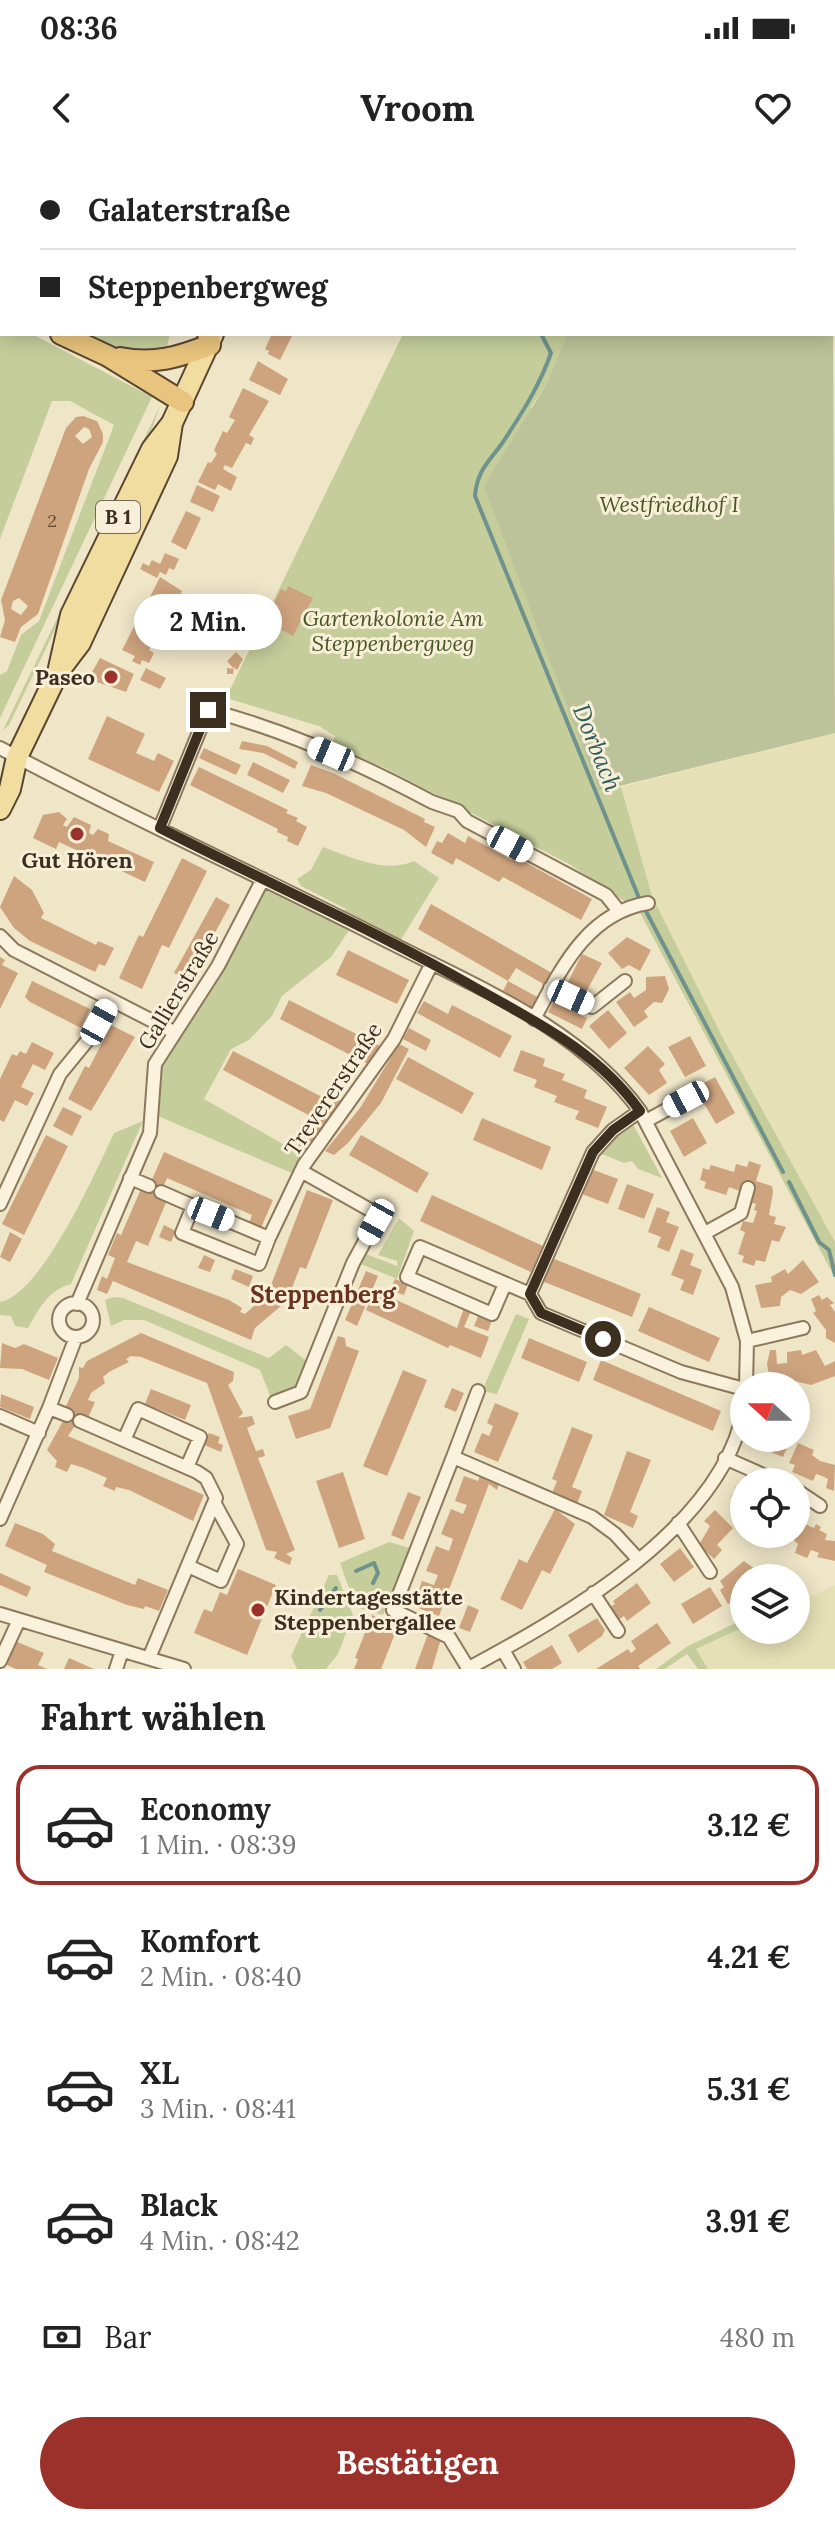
<!DOCTYPE html>
<html lang="de">
<head>
<meta charset="utf-8">
<style>
  :root { --surface:#fff; --page:#f6f6f6; --text:#222; --muted:#767676; --line:#e0e0e0; --accent:#9c312b }
  body { margin:0; font-family:Lora,serif; background:var(--page); color:var(--text); height:100vh; display:flex; flex-direction:column; font-size:30px; white-space:nowrap }
  * { box-sizing:border-box; margin:0 }
  p { font-size:26px; color:var(--muted) }
  .icon { flex:none; width:44px; height:44px; fill:none; stroke:currentColor; stroke-width:2; stroke-linecap:round; stroke-linejoin:round }
  .map { position:relative; height:1509px; overflow:hidden }
  .panel { display:flex; flex-direction:column; background:var(--surface); flex:1 }
  .panel>* { flex:none }
  .banner { position:absolute; left:0px; top:0px; width:836px; height:176px; box-shadow:0 4px 20px #0003; display:grid; align-content:center; height:176px; padding:0 40px; background:var(--surface) }
  .needle { width:52px; rotate:291deg }
  .fabs { position:absolute; left:730px; top:1212px; display:grid; gap:16px }
  .fabs a { display:grid; place-items:center; width:80px; height:80px; border-radius:50%; background:var(--surface); box-shadow:0 4px 20px #0003; font-size:40px }
  .end { position:absolute; width:36px; height:36px; margin:-18px; border:10px solid #3c2f20; background:#fff; box-shadow:0 0 0 4px #fff }
  .from { border-radius:50% }
  .bubble { position:absolute; height:56px; border-radius:28px; background:var(--surface); box-shadow:0 4px 20px #0003; font-size:26px; font-weight:700; line-height:56px; text-align:center }
  .car { position:absolute; width:24px; height:48px; margin:-24px -12px; border-radius:10px; box-shadow:0 0 6px 2px #0007; background:linear-gradient(#fff 24%,#345 0 40%,#fff 0 76%,#345 0 86%,#fff 0) }
  .banner b { display:flex; align-items:center; gap:28px; height:76px; font-size:30px }
  .banner b+b { border-top:2px solid var(--line) }
  .banner i { width:20px; height:20px; background:var(--text) }
  ul { padding:0; list-style:none }
  li { display:flex; align-items:center; gap:24px; height:120px; margin:0 16px 12px; padding:0 24px; border:4px solid transparent; border-radius:24px }
  li div { flex:1 }
  li b { display:block; font-size:30px }
  li em { font-style:normal; font-weight:700 }
  li.selected { border-color:var(--accent) }
  li>.icon { width:72px; height:72px; stroke-width:1.5 }
  h2 { padding:0 40px; font-size:36px; line-height:96px }
  .pay { display:flex; align-items:center; gap:20px; height:88px; padding:0 40px; font-size:30px }
  .pay p { margin-inline-start:auto }
  .button { display:flex; gap:16px; margin-top:auto; padding:16px 40px }
  .button a { flex:1; height:92px; border-radius:48px; background:var(--accent); color:#fff; font-size:32px; font-weight:700; line-height:92px; text-align:center }
  .status { display:flex; justify-content:space-between; align-items:center; height:56px; padding:0 40px; background:var(--surface); direction:ltr }
  .status svg { height:22px; fill:currentColor }
  header { display:flex; justify-content:space-between; align-items:center; height:104px; padding:0 40px; background:var(--surface); font-size:36px; font-weight:700 }
  .map>svg:first-child { display:block }
  .farmland { fill:#e5e0b5 }
  .green { fill:#c5ce9b }
  .cemetery { fill:#bcc39a }
  .lines { fill:none; stroke-linecap:round; stroke-linejoin:round }
  .stream { stroke:#6f928c; stroke-width:4 }
  .building { fill:#cea47e; fill-rule:evenodd }
  .minor-casing { stroke:#8c785c; stroke-width:16 }
  .primary-casing { stroke:#5a4630; stroke-width:24 }
  .trunk-casing { stroke:#5a4630; stroke-width:24 }
  .minor { stroke:#faf2dc; stroke-width:12 }
  .primary { stroke:#f2dda0; stroke-width:20 }
  .trunk { stroke:#e8c47c; stroke-width:20 }
  .rail { stroke:#3c2f20; stroke-width:4; stroke-dasharray:14 14; stroke-linecap:butt }
  .route { stroke:#3c2f20; stroke-width:10 }
  .poi-dot { fill:#9c312b; stroke:#f7efd8; stroke-width:3 }
  .labels { text-anchor:middle; stroke-width:6; stroke-linejoin:round; paint-order:stroke }
  .number-label { font-size:18px; fill:#604c38 }
  .shield { fill:#f7efd8; stroke:#746957; stroke-width:2 }
  .shield-label { font-size:20px; font-weight:bold; fill:#3c2f20 }
  .park-label { font-size:22px; font-style:italic; fill:#495926; stroke:#f7efd8 }
  .poi-label { font-size:22px; font-weight:bold; fill:#3c2f20; stroke:#f7efd8; text-anchor:end }
  .street-label { font-size:22px; fill:#3c2f20; stroke:#f7efd8 }
  .water-label { font-size:24px; font-style:italic; fill:#2f5c5c; stroke:#f7efd8 }
  .neighbourhood-label { font-size:24px; font-weight:bold; fill:#6a331f; stroke:#f7efd8 }
</style>
</head>
<body>
<div class="status"><b>08:36</b><svg viewBox="0 0 49 12"><path d="M0 12V9h3v3zM5 12V6h3v6zM10 12V3h3v9zM15 12V0h3v12zM26 1h20v11H26zM47 4h2v5h-2z"/></svg></div>
<header><svg class="icon" aria-label="back" viewBox="0 0 24 24"><path d="M15 5l-7 7 7 7"/></svg>Vroom<svg class="icon" aria-label="heart" viewBox="0 0 24 24"><path d="M12 20l-8-8c-3-5 5-10 8-4 3-6 11-1 8 4z"/></svg></header>
<div class="map">
<svg width="835" height="1509" viewBox="0 0 835 1509">
  <rect width="100%" height="100%" fill="#efe6c8"/>
  <path class="farmland" d="M835 573V1082L724 880 652 736 621 627Z
    M835 1425V1509H708L696 1489 744 1467V1470H796V1443Z"/>
  <path class="green" d="M0 158 2 174H32L152 237 0 558V515L7 511 21 475 39 461 114 265 70 241H52L0 379Z
    M85 174H170L166 191H128Z
    M403 174H567L547 223 531 247 599 631 621 627 652 736 724 880 835 1082V1118L639 751 569 704 385 608 331 586 335 576 319 566 226 538Z
    M160 246 153 266 9 565 3 570Z
    M323 687C351 697 385 714 414 701L439 718 397 786 354 763 331 797 282 836 272 856 249 880 231 889 204 939 309 999 299 1016 153 954 155 904 263 719 340 755 346 749 301 726 297 719 311 710Z
    M143 961 71 1124C48 1130 39 1149 28 1168L15 1166 11 1156 0 1155V1142C42 1134 96 1011 114 973Z
    M633 964 662 1018 638 1009 632 1001 624 1003 602 994 616 977Z
    M399 1058 414 1071 397 1119 361 1104 366 1094 397 1106V1101L378 1095Z
    M114 1137 123 1138 269 1198 286 1185 312 1205 301 1232 271 1238 260 1210 144 1160H124L111 1166 105 1140Z
    M516 1154 529 1159 497 1234 482 1231Z
    M389 1382 410 1388 383 1455 356 1447 340 1403Z
    M329 1415H337L353 1455 338 1494 326 1509H297L291 1496Z
    M744 1459V1467L696 1489 708 1509H698L687 1494 665 1509H656L688 1486Z"/>
  <path class="cemetery" d="M567 174H833L835 573 599 631 484 326 547 223Z"/>
  <g class="lines">
    <path class="stream" d="M360 0 362 2
      M0 44H2
      M541 174 551 193C540 225 522 253 503 282 489 302 477 310 475 336L639 738 783 1012
      M789 1022 819 1082 829 1090 835 1115
      M356 1411 374 1403 378 1413 373 1423
      M320 1450 336 1428"/>
  </g>
  <path class="building" d="M272 174H293L280 200 268 194 269 191 265 189Z
    M258 201 288 219 280 235 249 220Z
    M243 228 269 241 249 275 254 278 251 285 246 283 232 308 225 305 223 309 237 317 231 331 218 324 215 330 198 322 208 302 211 303 217 294 214 290 223 271 227 273 235 260 229 257Z
    M83 256 97 261 103 274V282L89 309 38 454 21 467 15 482 0 477 5 460 1 440 66 268 76 257ZM84 267 89 269 92 277 83 284 75 276ZM19 438 28 446 21 455 11 449 13 441Z
    M197 325 220 336 213 352 190 342Z
    M186 351 201 358 186 390 171 382Z
    M165 393 179 399 174 410 169 408 166 415 160 412 157 418 140 409 143 403 149 406 152 400 160 404Z
    M160 417 182 431 177 442 182 444 179 450 150 437Z
    M288 426 313 438 293 476 265 461 281 429 286 431Z
    M151 449 171 458 166 468 161 466 149 490 154 493 149 503 142 500 140 505 132 501 135 496 122 490 142 451 147 453Z
    M234 454 251 463 253 458 260 462 248 487 224 475Z
    M236 492 243 499 237 510 234 507 233 514H227V508L234 509 227 501Z
    M100 498 134 514 126 532 88 519Z
    M146 508 166 518 160 529 140 520Z
    M202 528 208 535 215 529 220 534 212 542 208 537 203 542 196 534Z
    M107 556 145 574 136 593 154 601 158 593 174 601 159 632 88 599Z
    M242 581 267 586 298 602 295 609 263 593 239 589Z
    M204 588 241 605 236 615 199 598Z
    M253 602 290 620 283 633 247 615Z
    M311 605 335 614 425 659 424 662 435 667 426 687 404 670 326 633 302 626Z
    M199 607 288 650 286 653 298 658 296 661 307 667 298 686 287 681 288 677 277 672 278 669 190 625Z
    M59 652 67 659 63 665 67 667 74 657 91 665 89 673 93 675 98 669 109 674 108 681 154 702 145 722 59 682 56 689 33 678 43 655Z
    M448 673 465 683 468 676 512 700 514 696 592 739 581 760 503 717 499 722 456 698 453 705 431 693 437 681 442 683Z
    M182 698 207 711 169 788 162 785 142 829 119 818 139 775 143 777Z
    M14 716 32 730 44 753 41 758 96 785 98 781 114 788 105 806 99 804 95 812 30 781 14 768 0 747Z
    M216 737 230 745 189 821 174 813Z
    M431 744 552 813 545 825 516 808 508 821 418 769Z
    M627 777 651 790 640 811 629 805 622 809 608 793Z
    M348 790 409 820 397 844 336 815Z
    M582 794 602 803 586 832 567 824Z
    M0 797 5 800 2 805 18 813 0 849Z
    M665 816 669 829 662 843 654 842 644 851 648 857 634 867 616 842 630 832 634 838 646 830V817Z
    M32 821 90 849 81 868 30 842 25 837Z
    M508 821 539 838 533 848 503 831Z
    M289 840 382 887 372 906 280 859Z
    M424 841 448 854 452 845 512 876 500 898 417 853Z
    M554 841 587 858 582 869 548 852Z
    M608 850 627 873 609 889 589 866Z
    M111 865 135 877 91 951 68 939 85 906 89 908Z
    M409 868 431 880 426 891 403 879Z
    M690 876 706 906 685 917 668 887Z
    M32 882 54 893 45 910 33 904 21 927 34 933 27 946 15 940 4 962 0 960V919L12 894 17 896 20 891 26 894Z
    M399 884 409 889 381 943 348 983 334 995 325 991 360 948Z
    M648 886 665 904 659 910 667 923 649 935 624 908Z
    M521 890 545 899 543 906 565 914 562 920 587 930 584 938 607 947 598 968 575 959 579 951 554 942 557 936 534 927 537 920 513 911Z
    M233 891 326 939 320 951 322 953 329 938 350 942 308 992 298 986 314 958 223 910Z
    M408 897 474 933 462 954 396 919Z
    M715 917 735 953 716 964 695 928Z
    M63 947 82 956 72 976 53 966Z
    M482 958 551 987 542 1010 473 980Z
    M693 958 707 983 684 997 670 971Z
    M46 975 68 986 24 1075 2 1064Z
    M361 975 429 1013 417 1033 349 995Z
    M164 992 273 1040 261 1068 249 1063 252 1055 167 1018 159 1037 167 1040 148 1086 136 1081 127 1102 229 1140 242 1148 240 1152 245 1154 268 1133 307 1030 333 1040 306 1109 300 1107 287 1141 255 1168 251 1180 113 1121 107 1134 97 1130 102 1116 107 1119 115 1098 108 1095 117 1073 121 1075 141 1029 147 1031Z
    M749 1001 761 1005 756 1021 772 1026 773 1032 769 1055 776 1057 774 1064 786 1067 779 1082 772 1080 765 1102 756 1100 754 1106 742 1102 744 1096 738 1094 745 1072 740 1070 743 1061 753 1063 757 1051 754 1050 756 1044 751 1043 755 1026 743 1022 740 1031 729 1027 726 1035 704 1028 706 1022 700 1020 703 1008 709 1010 711 1005 734 1012 736 1004 747 1007Z
    M591 1009 618 1019 608 1044 582 1034Z
    M627 1024 654 1034 644 1059 618 1049Z
    M432 1035 543 1086 531 1112 420 1061Z
    M657 1047 670 1052 666 1062 679 1067 669 1092 657 1087 661 1077 648 1072Z
    M164 1065 176 1071 171 1082 159 1077Z
    M10 1072 22 1079 10 1102 0 1097Z
    M681 1089 694 1094 690 1105 702 1110 693 1135 680 1130 684 1120 671 1115Z
    M204 1095 215 1100 210 1112 198 1108Z
    M552 1098 641 1134 632 1157 542 1121Z
    M803 1100 819 1122 801 1134 790 1130 781 1137 780 1146 761 1148 755 1125 772 1122 771 1117 785 1109 788 1114Z
    M235 1109 253 1116 249 1127 231 1119Z
    M366 1111 378 1116 357 1166 345 1160Z
    M395 1119 408 1124 404 1135 390 1130Z
    M375 1130 457 1168 464 1148 471 1151 464 1167 489 1177 481 1198 450 1185 448 1188 366 1150Z
    M819 1135 822 1140 827 1137 834 1143 830 1145 835 1152V1183L826 1178V1170L813 1153 816 1151 811 1139Z
    M649 1147 720 1178 709 1202 638 1171Z
    M479 1154 492 1160 488 1171 474 1166Z
    M141 1173 234 1212 233 1221 228 1225 243 1253 238 1258 252 1256 255 1264 247 1268 256 1291 263 1289 265 1296 258 1298 295 1390 286 1394 292 1398 290 1405 274 1398 277 1392 266 1390 207 1223 141 1197 131 1196 126 1199 129 1202 109 1212 103 1217 105 1223 91 1233 88 1240 95 1242 88 1258 82 1255 68 1276 204 1335 193 1361 129 1330 116 1327 115 1331 103 1326 107 1318 84 1308 71 1304 67 1312 55 1307 57 1301 47 1290 69 1250 66 1246 79 1218V1207L83 1208 87 1201Z
    M338 1176 345 1178 346 1186 359 1191 330 1268 296 1279 288 1256 310 1249Z
    M529 1178 587 1202 579 1222 521 1198Z
    M2 1183 15 1188 24 1184 58 1198 49 1220 22 1209 0 1208Z
    M770 1190H776L777 1204 787 1203V1192L801 1190 802 1195 816 1190 825 1206 835 1201V1216L811 1225 795 1221 791 1225H776L770 1220 767 1204Z
    M601 1200 721 1251 713 1271 593 1220Z
    M403 1210 427 1220 387 1316 363 1306Z
    M452 1228 464 1233 456 1252 444 1247Z
    M151 1229 191 1245 185 1260 145 1244Z
    M1 1234 34 1247 30 1259 0 1247Z
    M495 1243 519 1253 498 1302 474 1292 482 1273 489 1276 493 1266 487 1263Z
    M572 1267 593 1275 572 1327 582 1331 577 1344 552 1333 557 1321 552 1319Z
    M209 1273 220 1277 218 1283 223 1285 221 1292 204 1285Z
    M765 1278H791L783 1297 761 1288Z
    M798 1283 814 1290 812 1295 820 1301 835 1305 834 1331 826 1328 828 1319 822 1316 816 1314 813 1321 792 1312 795 1305 789 1303Z
    M627 1291 651 1300 630 1352 638 1356 633 1368 604 1355Z
    M343 1312 365 1379 339 1388 316 1321Z
    M480 1315 499 1324 497 1330 489 1324 439 1456 413 1446 422 1421 434 1425 438 1415 426 1411 436 1386 449 1391 453 1379 441 1374 451 1349 463 1354 467 1345 455 1341 464 1316 478 1321Z
    M749 1316 754 1322H744V1342L731 1337 736 1326 741 1328 746 1318Z
    M408 1332 421 1337 403 1380 391 1375Z
    M555 1349 575 1364 550 1414 542 1410 522 1450 500 1439 519 1399 527 1403Z
    M715 1350 733 1368 717 1385 722 1390 714 1399 699 1385 710 1366 704 1361Z
    M796 1360 814 1368 816 1364 821 1367 819 1370 827 1374 825 1380 835 1381V1401L817 1397 819 1393 811 1390 807 1398 795 1393 798 1384 788 1374H796Z
    M15 1363 43 1374 55 1384 52 1391 135 1425 138 1418 168 1430 159 1451 145 1446 144 1449 127 1445 44 1412 47 1405 5 1386Z
    M680 1388 694 1407 674 1422 660 1404Z
    M744 1401 767 1418H744L737 1427 742 1435 728 1444 720 1430 724 1427 720 1421Z
    M238 1409 276 1425 247 1495 194 1473 204 1449 212 1452 220 1432 227 1435Z
    M0 1413 31 1427 27 1437 0 1425Z
    M637 1423 651 1443 627 1461 624 1456 618 1460 610 1447 615 1444 613 1441Z
    M710 1427 722 1446 693 1464 681 1444Z
    M468 1445 479 1450 470 1472 459 1468Z
    M372 1455 398 1466 381 1509H354L358 1499 355 1498Z
    M597 1458 605 1470 602 1476 578 1493 568 1475Z
    M657 1463 671 1483 638 1506 640 1509H596L628 1489 631 1493 636 1489 631 1481Z
    M429 1471 437 1475 440 1482 432 1509H415Z
    M15 1481 44 1493 38 1505 47 1509H16L7 1505Z
    M552 1485 562 1503 552 1509H527L523 1502Z
    M69 1498 94 1509H64Z"/>
  <g class="lines">
    <defs>
      <path id="minor" d="M0 588C130 658 265 718 397 786 482 829 583 871 640 951L732 1127 747 1181 746 1226
        M160 668 208 550C286 570 361 604 432 642L458 651 467 661 606 735 618 750
        M0 776 14 790 174 872
        M550 828 592 847 625 821
        M534 859C561 809 587 753 648 743
        M640 951 613 970 593 992 530 1134 541 1153 681 1212 744 1229
        M646 961 686 939
        M130 1018 149 1026
        M161 1032 193 1046
        M0 1044 60 914 87 881 111 840
        M193 1046 269 1078 259 1104 182 1073Z
        M705 1073 741 1053 748 1028
        M269 1078 304 1005 394 879 432 803
        M505 1124 492 1154 407 1117 420 1087 530 1134
        M59 1160a17 17 0 1 1 34 0a17 17 0 1 1-34 0Z
        M77 1144 150 973 155 904 218 806 263 719
        M747 1181 803 1168
        M275 1242 301 1232 353 1103 379 1055 301 1011
        M49 1248 67 1255
        M0 1256 39 1273
        M80 1261 197 1312 206 1318 216 1338 149 1498
        M124 1280 138 1249 200 1277 187 1307
        M453 1297 478 1231
        M725 1298 779 1322
        M796 1330 820 1346
        M0 1359 49 1248 76 1177
        M678 1363 710 1412
        M188 1406 221 1421 237 1384 215 1344
        M593 1433 618 1471
        M0 1454 184 1509
        M503 1490 514 1509
        M0 1501 18 1462
        M468 1508 449 1477 393 1450 453 1297 592 1357 615 1374 638 1399
        M116 1509 122 1491
        M467 1509C564 1457 724 1367 744 1248"/>
      <path id="primary" d="M293 2 294 0
        M316 2 317 0
        M59 508 71 455 152 289 172 263 213 174
        M0 649 10 629 17 597 58 512 80 483 167 296 172 263"/>
      <path id="trunk" d="M255 2 259 0
        M0 9H2
        M0 145 2 146
        M61 174 108 196 183 242
        M120 198C154 205 179 197 210 185L208 174"/>
    </defs>
    <use href="#minor" class="minor-casing"/>
    <use href="#primary" class="primary-casing"/>
    <use href="#trunk" class="trunk-casing"/>
    <use href="#minor" class="minor"/>
    <use href="#primary" class="primary"/>
    <use href="#trunk" class="trunk"/>
    <path class="rail" d="M799 0V2
      M834 75 835 78
      M834 104 835 107"/>
  </g>
  <g class="lines">
    <path class="route" d="M208 550 160 668C265 722 373 769 476 828 538 863 598 892 640 951L613 970 593 992 530 1134 541 1153 603 1179"/>
  </g>
  <g class="poi-dot">
    <circle cx="111" cy="517" r="8"/>
    <circle cx="77" cy="674" r="8"/>
    <circle cx="258" cy="1450" r="8"/>
  </g>
  <g class="labels">
    <g class="number-label">
      <text x="52" y="367">2</text>
    </g>
    <rect class="shield" x="96" y="341" width="44" height="32" rx="6"/>
    <g class="shield-label">
      <text x="118" y="364">B 1</text>
    </g>
    <g class="park-label">
      <text x="669" y="352">Westfriedhof I</text>
      <text x="393" y="466">Gartenkolonie Am<tspan x="393" dy="25">Steppenbergweg</tspan></text>
    </g>
    <g class="poi-label">
      <text x="95" y="525">Paseo</text>
      <text x="77" y="708" text-anchor="middle">Gut Hören</text>
      <text x="274" y="1445" text-anchor="start">Kindertagesstätte<tspan x="274" dy="25">Steppenbergallee</tspan></text>
    </g>
    <g class="street-label">
      <text transform="translate(178 830) rotate(-59)" y="8">Gallierstraße</text>
      <text transform="translate(333 929) rotate(-56)" y="8">Trevererstraße</text>
    </g>
    <g class="water-label">
      <text transform="translate(597 588) rotate(68)" y="8">Dorbach</text>
    </g>
    <g class="neighbourhood-label">
      <text x="323" y="1143">Steppenberg</text>
    </g>
  </g>
</svg>
<div class="fabs">
<a><svg class="needle" viewBox="-14 -14 28 28"><path d="M0-13l5 13h-10z" fill="#e53935"/><path d="M0 13l5-13h-10z" fill="#767676"/></svg></a>
<a><svg class="icon" aria-label="locate" viewBox="0 0 24 24"><circle cx="12" cy="12" r="6"/><path d="M12 2v4M12 18v4M2 12h4M18 12h4"/></svg></a>
<a><svg class="icon" aria-label="layers" viewBox="0 0 24 24"><path d="M12 4l9 5-9 5-9-5zM3 14l9 5 9-5"/></svg></a>
</div>
<i class="end from" style="left:603px;top:1179px"></i>
<i class="end" style="left:208px;top:550px"></i>
<div class="bubble" style="left:134px;top:434px;width:148px">2 Min.</div>
<i class="car" style="left:331px;top:594px;rotate:293deg"></i>
<i class="car" style="left:510px;top:684px;rotate:118deg"></i>
<i class="car" style="left:571px;top:837px;rotate:114deg"></i>
<i class="car" style="left:99px;top:862px;rotate:29deg"></i>
<i class="car" style="left:686px;top:939px;rotate:242deg"></i>
<i class="car" style="left:211px;top:1054px;rotate:112deg"></i>
<i class="car" style="left:376px;top:1062px;rotate:209deg"></i>
<div class="banner">
<b><i class="from"></i>Galaterstraße</b>
<b><i></i>Steppenbergweg</b>
</div>
</div>
<section class="panel">
<h2>Fahrt wählen</h2>
<ul>
<li class="selected"><svg class="icon" aria-label="car" viewBox="0 0 24 24"><path d="M5 17H2v-5l4-1 3-4h7l3 4 3 1v5h-3M9 17h6M6 11h13"/><circle cx="7" cy="17" r="2"/><circle cx="17" cy="17" r="2"/></svg><div><b>Economy</b><p>1 Min. · 08:39</p></div><em>3.12 €</em></li>
<li><svg class="icon" aria-label="car" viewBox="0 0 24 24"><path d="M5 17H2v-5l4-1 3-4h7l3 4 3 1v5h-3M9 17h6M6 11h13"/><circle cx="7" cy="17" r="2"/><circle cx="17" cy="17" r="2"/></svg><div><b>Komfort</b><p>2 Min. · 08:40</p></div><em>4.21 €</em></li>
<li><svg class="icon" aria-label="car" viewBox="0 0 24 24"><path d="M5 17H2v-5l4-1 3-4h7l3 4 3 1v5h-3M9 17h6M6 11h13"/><circle cx="7" cy="17" r="2"/><circle cx="17" cy="17" r="2"/></svg><div><b>XL</b><p>3 Min. · 08:41</p></div><em>5.31 €</em></li>
<li><svg class="icon" aria-label="car" viewBox="0 0 24 24"><path d="M5 17H2v-5l4-1 3-4h7l3 4 3 1v5h-3M9 17h6M6 11h13"/><circle cx="7" cy="17" r="2"/><circle cx="17" cy="17" r="2"/></svg><div><b>Black</b><p>4 Min. · 08:42</p></div><em>3.91 €</em></li>
</ul>
<div class="pay"><svg class="icon" aria-label="cash" viewBox="0 0 24 24"><path d="M3 7h18v10H3z"/><circle cx="12" cy="12" r="2"/></svg>Bar<p>480 m</p></div>
<div class="button"><a>Bestätigen</a></div>
</section>
</body>
</html>
